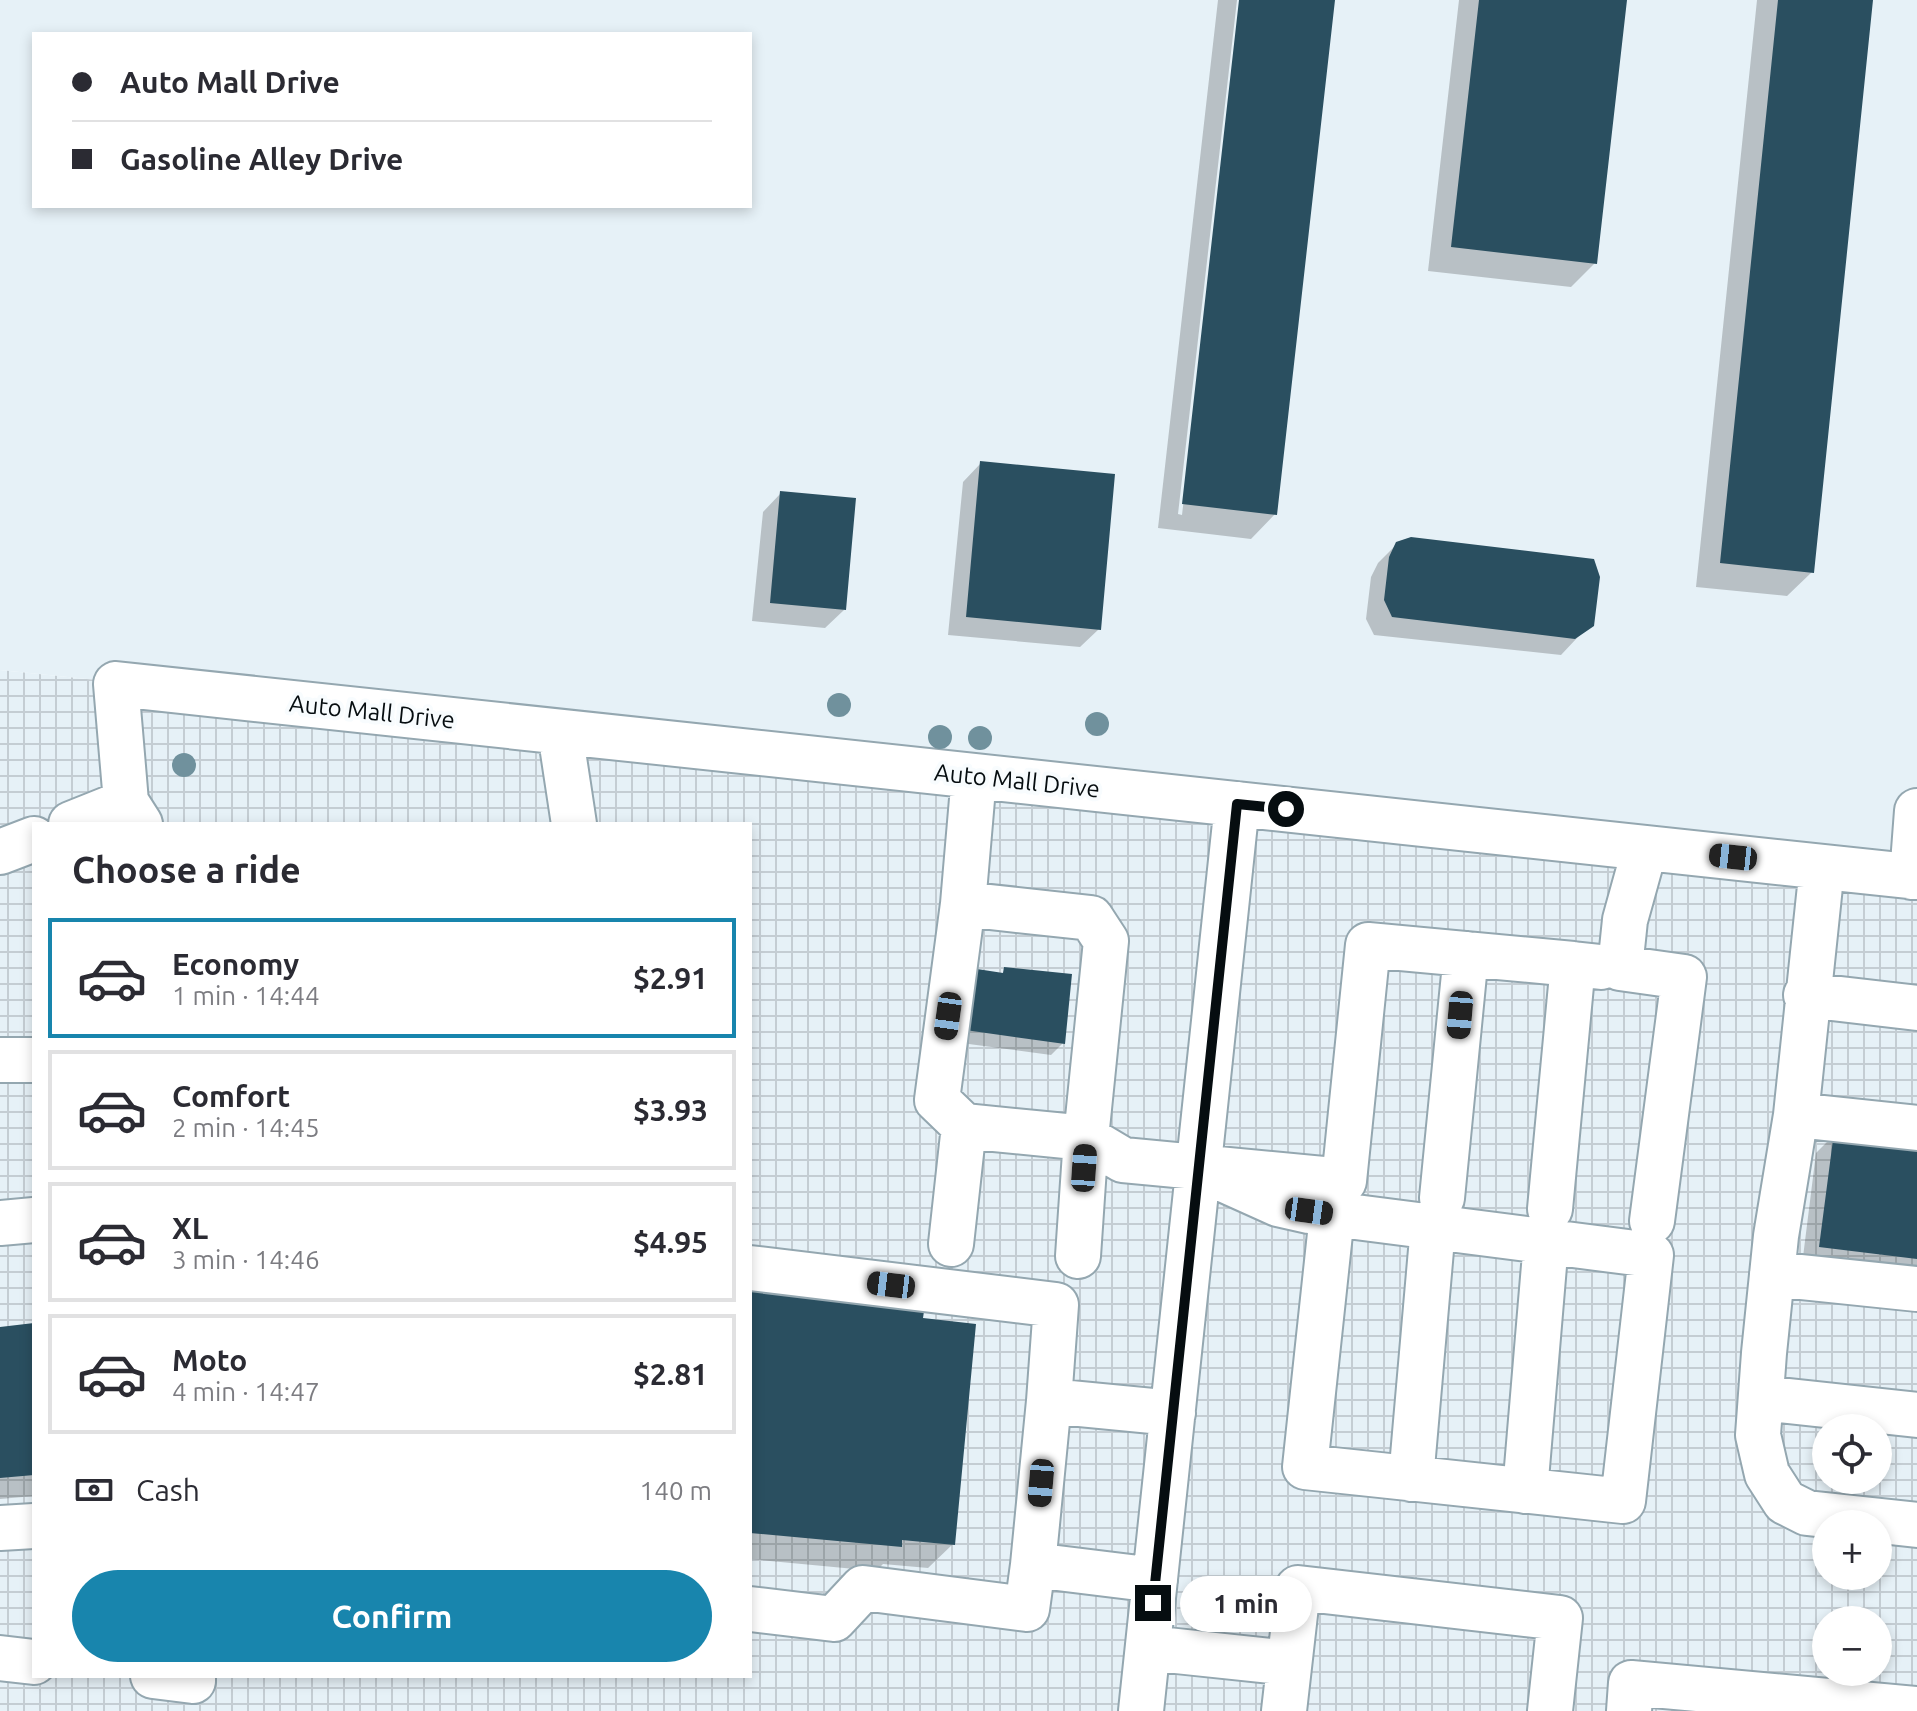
<!DOCTYPE html>
<html lang="en">
<head>
<meta charset="utf-8">
<style>
  :root { --surface:#fff; --page:#f7f7f7; --text:#2b2b33; --muted:#7c7c81; --line:#e1e1e2; --accent:#1885ad }
  body { margin:0; font-family:Ubuntu,sans-serif; background:var(--page); color:var(--text); height:100vh; display:flex; flex-direction:column; font-size:30px; white-space:nowrap }
  * { box-sizing:border-box; margin:0 }
  p { font-size:26px; color:var(--muted) }
  .icon { flex:none; width:44px; height:44px; fill:none; stroke:currentColor; stroke-width:2; stroke-linecap:round; stroke-linejoin:round }
  .map { position:relative; flex:1; overflow:hidden }
  .side { position:absolute; left:32px; top:822px; width:720px; height:856px; display:flex; flex-direction:column; background:var(--surface); border-radius:0px; box-shadow:0 4px 12px #0003 }
  .side>* { flex:none }
  .guide { position:absolute; left:32px; top:32px; width:720px; height:176px; border-radius:0px; box-shadow:0 4px 12px #0003; display:grid; align-content:center; height:176px; padding:0 40px; background:var(--surface) }
  .tools { position:absolute; left:1812px; top:1414px; display:grid; gap:16px }
  .tools a { display:grid; place-items:center; width:80px; height:80px; border-radius:50%; background:var(--surface); box-shadow:0 4px 12px #0003; font-size:40px }
  .end { position:absolute; width:36px; height:36px; margin:-18px; border:10px solid #060d10; background:#fff; box-shadow:0 0 0 4px #fff }
  .from { border-radius:50% }
  .bubble { position:absolute; height:56px; border-radius:28px; background:var(--surface); box-shadow:0 4px 12px #0003; font-size:26px; font-weight:600; line-height:56px; text-align:center }
  .car { position:absolute; width:24px; height:48px; margin:-24px -12px; border-radius:10px; box-shadow:0 0 6px 2px #0007; background:linear-gradient(#222 24%,#8ab4d8 0 40%,#222 0 76%,#8ab4d8 0 86%,#222 0) }
  .guide b { display:flex; align-items:center; gap:28px; height:76px; font-size:30px }
  .guide b+b { border-top:2px solid var(--line) }
  .guide i { width:20px; height:20px; background:var(--text) }
  ul { padding:0; list-style:none }
  li { display:flex; align-items:center; gap:24px; height:120px; margin:0 16px 12px; padding:0 24px; border:4px solid var(--line); border-radius:0px }
  li div { flex:1 }
  li b { display:block; font-size:30px }
  li em { font-style:normal; font-weight:600 }
  li.current { border-color:var(--accent) }
  li>.icon { width:72px; height:72px; stroke-width:1.5 }
  h2 { padding:0 40px; font-size:36px; line-height:96px }
  .pay { display:flex; align-items:center; gap:20px; height:88px; padding:0 40px; font-size:30px }
  .pay p { margin-inline-start:auto }
  .button { display:flex; gap:16px; margin-top:auto; padding:16px 40px }
  .button a { flex:1; height:92px; border-radius:48px; background:var(--accent); color:#fff; font-size:32px; font-weight:600; line-height:92px; text-align:center }
  .map>svg:first-child { display:block }
  .built { fill:#e6f1f7; fill-rule:evenodd }
  .industrial { fill:url(#industrial-grid); fill-rule:evenodd }
  .shadow { fill:#0003 }
  .building { fill:#2a4f60 }
  .lines { fill:none; stroke-linecap:round; stroke-linejoin:round }
  .minor-casing { stroke:#94a7b0; stroke-width:48 }
  .minor { stroke:#fff; stroke-width:44 }
  .tree { fill:#70919d }
  .route { stroke:#060d10; stroke-width:10 }
  .labels { text-anchor:middle; stroke-width:8; stroke-linejoin:round; paint-order:stroke }
  .street-label { font-size:24px; fill:#060d10; stroke:#f8fcfe }
</style>
</head>
<body>
<div class="map">
<svg width="1917" height="1711" viewBox="0 0 1917 1711">
  <defs>
    <pattern id="industrial-grid" width="8" height="8" patternUnits="userSpaceOnUse" patternTransform="scale(2)"><rect width="8" height="8" fill="#e6f1f7"/><path d="M0 4h8M4 0v8" fill="none" stroke="#c4cdd3"/></pattern>
  </defs>
  <rect width="100%" height="100%" fill="#f8fcfe"/>
  <path class="built" d="M0 0H1917V869L0 670ZM34 34H750V206H34Z"/>
  <path class="industrial" d="M0 670 1917 869V1711H0ZM34 824H750V1676H34ZM1826 1428H1878V1480H1826ZM1826 1524H1878V1576H1826ZM1826 1620H1878V1672H1826Z"/>
  <path class="shadow" d="M1218 0H1237L1178 514 1182 515 1241 0H1333L1275 514 1251 539 1158 528Z
    M1459 0H1625L1595 263 1571 287 1428 271Z
    M1757 0H1871L1812 572 1787 596 1696 587Z
    M981 463 1099 629 1080 647 948 635 963 482Z
    M781 493 844 610 825 628 752 621 763 512Z
    M1397 544 1593 621 1561 655 1374 635 1366 619 1371 577 1378 563Z
    M1005 970 1063 1043 1051 1055 946 1041Z
    M1835 1134 1917 1142V1279L1802 1265 1816 1153Z
    M750 1283 921 1320 953 1544 928 1568 883 1564 876 1571 750 1559Z
    M34 1325V1496L0 1499V1329Z"/>
  <path class="building" d="M1239 0H1335L1277 515 1182 504Z
    M1479 0H1627L1597 264 1451 247Z
    M1778 0H1873L1814 573 1720 563Z
    M980 461 1115 474 1101 630 966 617Z
    M780 491 856 498 846 610 770 603Z
    M1411 537 1594 559 1600 577 1594 626 1575 639 1392 617 1384 600 1389 557 1396 542Z
    M964 967 1003 973 1004 967 1072 974 1065 1044 958 1029Z
    M1834 1132 1917 1140V1259L1819 1247Z
    M750 1281 926 1298 923 1318 976 1324 955 1545 902 1540V1547L750 1533Z
    M34 1323V1475L0 1478V1327Z"/>
  <g class="lines">
    <defs>
      <path id="minor" d="M560 732 574 824
        M974 776 963 904 1091 918 1106 941 1086 1138 1123 1160 1344 1181 1368 945 1573 964
        M71 824 126 802
        M140 824 126 802 116 684 1917 877
        M1645 848 1625 920 1620 968 1684 977 1652 1221
        M0 852 34 839
        M1822 867 1796 1115 1917 1128
        M1912 877 1917 811
        M963 904 937 1100 964 1126 1086 1138 1078 1256
        M1806 995 1917 1008
        M0 1060H34
        M1796 1115 1776 1236 1764 1353 1758 1435 1767 1474 1785 1502 1807 1513 1917 1525
        M1198 1168 1278 1204 1309 1211 1651 1255 1623 1501 1305 1467 1332 1215
        M1442 1198 1466 954
        M1550 1209 1573 964 1601 967
        M0 1223 34 1220
        M951 1244 964 1126
        M750 1268 1056 1305 1049 1401
        M1772 1274 1917 1289
        M1761 1398 1917 1415
        M1411 1479 1433 1227
        M1525 1491 1546 1242
        M0 1528 34 1526
        M1155 1580 1033 1565 1049 1401 1173 1413
        M750 1609 834 1619 863 1588 1027 1609 1033 1565
        M1148 1648 1289 1663
        M0 1658 34 1662
        M153 1676 193 1681V1676
        M1141 1711 1237 804
        M1284 1711 1298 1588 1560 1618 1550 1711
        M1629 1711 1631 1683 1917 1709"/>
    </defs>
    <use href="#minor" class="minor-casing"/>
    <use href="#minor" class="minor"/>
  </g>
  <g class="tree">
    <circle cx="839" cy="705" r="12"/>
    <circle cx="1097" cy="724" r="12"/>
    <circle cx="940" cy="737" r="12"/>
    <circle cx="980" cy="738" r="12"/>
    <circle cx="184" cy="765" r="12"/>
  </g>
  <g class="lines">
    <path class="route" d="M1153 1603 1237 804 1286 809"/>
  </g>
  <g class="labels">
    <g class="street-label">
      <text transform="translate(372 712) rotate(6)" y="8">Auto Mall Drive</text>
      <text transform="translate(1017 781) rotate(6)" y="8">Auto Mall Drive</text>
    </g>
  </g>
</svg>
<div class="tools">
<a><svg class="icon" aria-label="locate" viewBox="0 0 24 24"><circle cx="12" cy="12" r="6"/><path d="M12 2v4M12 18v4M2 12h4M18 12h4"/></svg></a>
<a>+</a>
<a>−</a>
</div>
<i class="end from" style="left:1286px;top:809px"></i>
<i class="end" style="left:1153px;top:1603px"></i>
<div class="bubble" style="left:1180px;top:1576px;width:132px">1 min</div>
<i class="car" style="left:1733px;top:857px;rotate:276deg"></i>
<i class="car" style="left:1460px;top:1015px;rotate:185deg"></i>
<i class="car" style="left:948px;top:1016px;rotate:188deg"></i>
<i class="car" style="left:1084px;top:1168px;rotate:4deg"></i>
<i class="car" style="left:1309px;top:1211px;rotate:98deg"></i>
<i class="car" style="left:891px;top:1285px;rotate:277deg"></i>
<i class="car" style="left:1041px;top:1483px;rotate:185deg"></i>
<div class="guide">
<b><i class="from"></i>Auto Mall Drive</b>
<b><i></i>Gasoline Alley Drive</b>
</div>
<section class="side">
<h2>Choose a ride</h2>
<ul>
<li class="current"><svg class="icon" aria-label="car" viewBox="0 0 24 24"><path d="M5 17H2v-5l4-1 3-4h7l3 4 3 1v5h-3M9 17h6M6 11h13"/><circle cx="7" cy="17" r="2"/><circle cx="17" cy="17" r="2"/></svg><div><b>Economy</b><p>1 min · 14:44</p></div><em>$2.91</em></li>
<li><svg class="icon" aria-label="car" viewBox="0 0 24 24"><path d="M5 17H2v-5l4-1 3-4h7l3 4 3 1v5h-3M9 17h6M6 11h13"/><circle cx="7" cy="17" r="2"/><circle cx="17" cy="17" r="2"/></svg><div><b>Comfort</b><p>2 min · 14:45</p></div><em>$3.93</em></li>
<li><svg class="icon" aria-label="car" viewBox="0 0 24 24"><path d="M5 17H2v-5l4-1 3-4h7l3 4 3 1v5h-3M9 17h6M6 11h13"/><circle cx="7" cy="17" r="2"/><circle cx="17" cy="17" r="2"/></svg><div><b>XL</b><p>3 min · 14:46</p></div><em>$4.95</em></li>
<li><svg class="icon" aria-label="car" viewBox="0 0 24 24"><path d="M5 17H2v-5l4-1 3-4h7l3 4 3 1v5h-3M9 17h6M6 11h13"/><circle cx="7" cy="17" r="2"/><circle cx="17" cy="17" r="2"/></svg><div><b>Moto</b><p>4 min · 14:47</p></div><em>$2.81</em></li>
</ul>
<div class="pay"><svg class="icon" aria-label="cash" viewBox="0 0 24 24"><path d="M3 7h18v10H3z"/><circle cx="12" cy="12" r="2"/></svg>Cash<p>140 m</p></div>
<div class="button"><a>Confirm</a></div>
</section>
</div>
</body>
</html>
